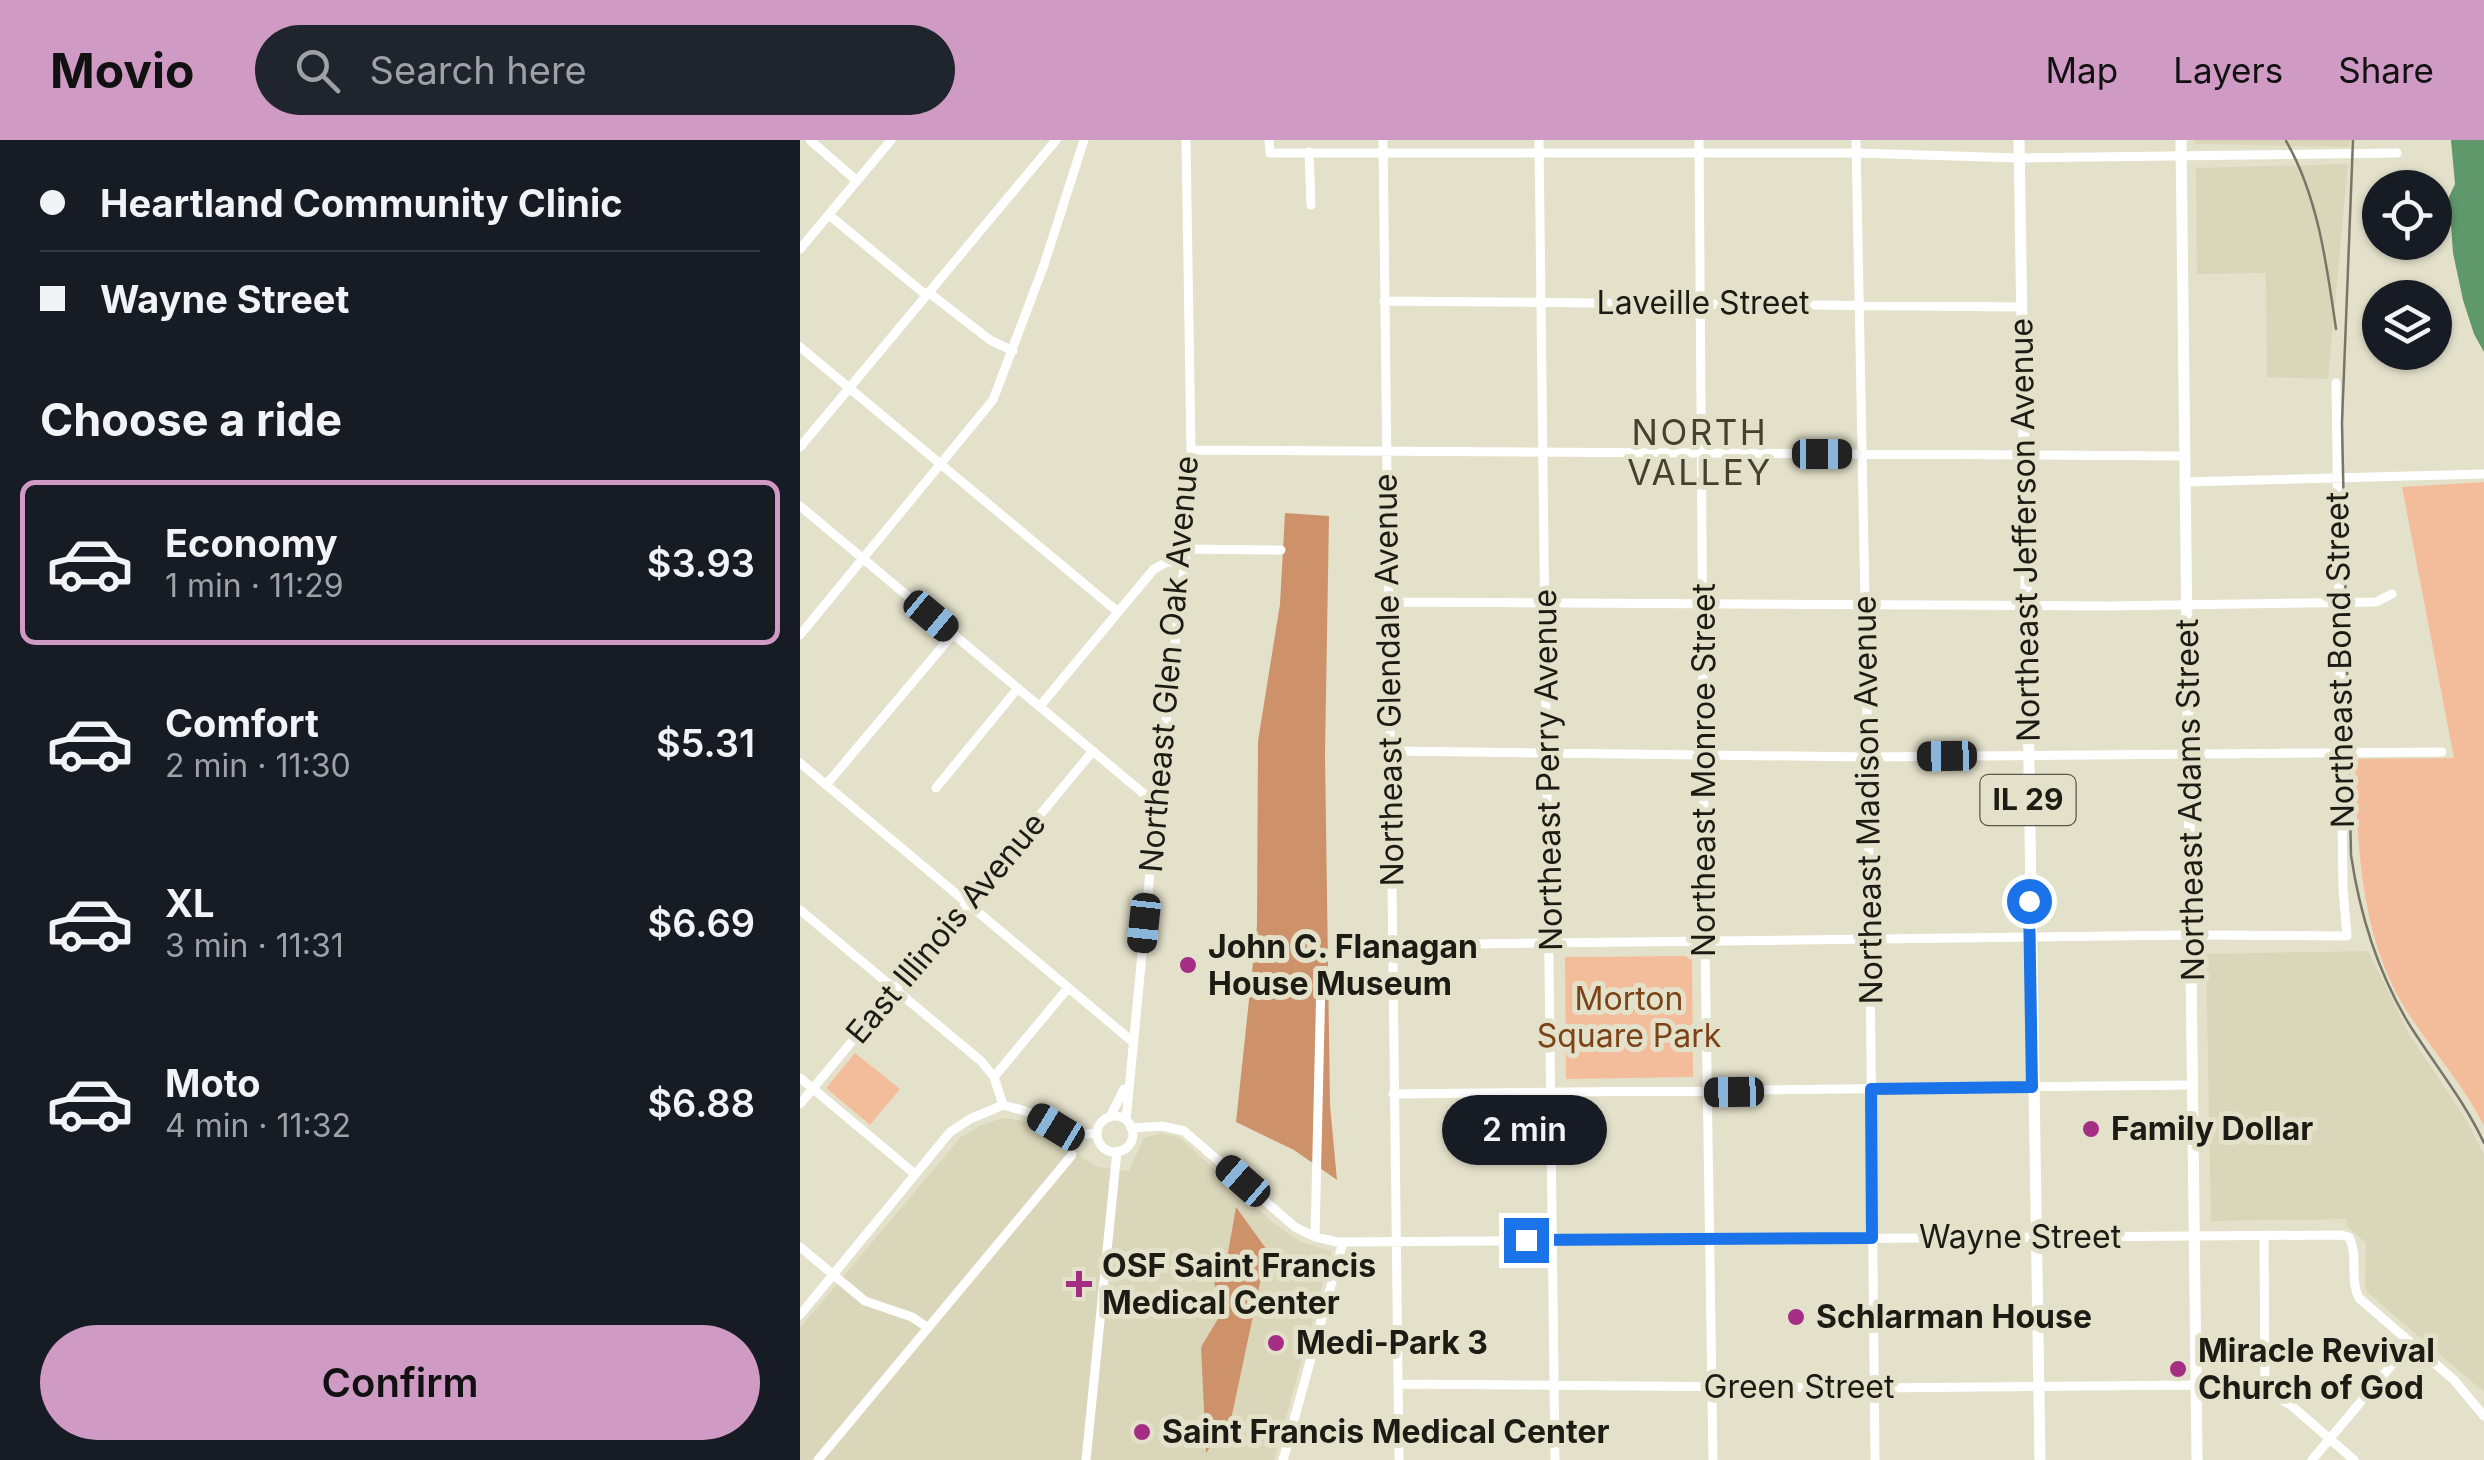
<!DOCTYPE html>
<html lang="en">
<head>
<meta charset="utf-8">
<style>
  :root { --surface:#171b24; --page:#20242c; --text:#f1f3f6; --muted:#9ea1a6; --line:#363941; --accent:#cf9ac3 }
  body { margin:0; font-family:Inter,sans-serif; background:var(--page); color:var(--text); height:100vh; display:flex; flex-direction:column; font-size:38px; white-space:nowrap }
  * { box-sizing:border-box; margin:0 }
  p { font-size:32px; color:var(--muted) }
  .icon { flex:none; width:55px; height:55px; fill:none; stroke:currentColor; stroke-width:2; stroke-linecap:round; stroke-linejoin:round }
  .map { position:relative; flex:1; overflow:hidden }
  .side { display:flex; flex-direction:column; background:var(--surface); width:800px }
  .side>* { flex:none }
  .banner { display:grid; align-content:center; height:220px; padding:0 40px; background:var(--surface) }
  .buttons { position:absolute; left:1562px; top:30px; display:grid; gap:20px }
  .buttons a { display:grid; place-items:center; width:90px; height:90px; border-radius:50%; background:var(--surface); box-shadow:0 2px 8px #0004; font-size:50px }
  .end { position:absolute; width:45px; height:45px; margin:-22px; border:12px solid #1a73e8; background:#fff; box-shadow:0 0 0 5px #fff }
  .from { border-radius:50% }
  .bubble { position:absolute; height:70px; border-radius:35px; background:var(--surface); box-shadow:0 2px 8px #0004; font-size:32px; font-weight:600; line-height:70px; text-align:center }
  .car { position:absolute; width:30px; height:60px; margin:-30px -15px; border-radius:12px; box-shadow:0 0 8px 2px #0007; background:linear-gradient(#222 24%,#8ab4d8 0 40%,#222 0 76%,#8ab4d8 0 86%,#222 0) }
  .banner b { display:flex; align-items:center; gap:35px; height:95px; font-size:38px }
  .banner b+b { border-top:2px solid var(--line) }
  .banner i { width:25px; height:25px; background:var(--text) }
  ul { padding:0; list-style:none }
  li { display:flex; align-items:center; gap:30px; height:165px; margin:0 20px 15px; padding:0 20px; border:5px solid transparent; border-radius:15px }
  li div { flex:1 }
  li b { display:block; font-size:38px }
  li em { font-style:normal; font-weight:600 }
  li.selected { border-color:var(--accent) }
  li>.icon { width:90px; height:90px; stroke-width:1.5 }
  h2 { padding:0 40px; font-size:45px; line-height:120px }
  .cta { display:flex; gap:20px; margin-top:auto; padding:20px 40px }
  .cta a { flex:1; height:115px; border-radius:60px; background:var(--accent); color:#111; font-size:40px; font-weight:600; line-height:115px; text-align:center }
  header { display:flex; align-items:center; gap:60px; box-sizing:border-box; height:140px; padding:0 50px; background:var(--accent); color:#111 }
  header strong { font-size:48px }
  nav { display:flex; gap:55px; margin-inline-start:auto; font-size:35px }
  .search { width:700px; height:90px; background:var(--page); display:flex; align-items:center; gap:25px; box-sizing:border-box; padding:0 35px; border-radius:55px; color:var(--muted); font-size:38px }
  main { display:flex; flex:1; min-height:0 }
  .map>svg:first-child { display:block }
  .built { fill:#dad6ba }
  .green { fill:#f3bd9c }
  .forest { fill:#ce926b }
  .water { fill:#5f986b }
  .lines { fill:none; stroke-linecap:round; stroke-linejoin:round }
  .minor { stroke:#fff; stroke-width:9 }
  .major { stroke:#fff; stroke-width:11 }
  .rail { stroke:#787668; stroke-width:2.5 }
  .route { stroke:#1a73e8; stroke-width:12 }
  .poi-dot { fill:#a52e85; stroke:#e4e1cb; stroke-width:4 }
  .labels { text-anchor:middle; stroke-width:10; stroke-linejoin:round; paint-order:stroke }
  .shield { fill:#e4e1cb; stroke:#59574b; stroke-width:2.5 }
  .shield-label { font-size:30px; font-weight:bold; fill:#1d1c14 }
  .street-label { font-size:32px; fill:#1d1c14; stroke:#e4e1cb }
  .poi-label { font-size:32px; font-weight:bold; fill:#1d1c14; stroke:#e4e1cb; text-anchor:start }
  .park-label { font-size:32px; fill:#7c4319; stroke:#e4e1cb }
  .neighbourhood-label { font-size:35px; letter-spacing:2.5px; fill:#43412f; stroke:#e4e1cb }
</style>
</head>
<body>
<header>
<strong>Movio</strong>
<div class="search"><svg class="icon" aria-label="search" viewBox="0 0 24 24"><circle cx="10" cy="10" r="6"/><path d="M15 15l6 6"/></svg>Search here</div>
<nav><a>Map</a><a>Layers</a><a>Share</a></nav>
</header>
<main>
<section class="side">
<div class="banner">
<b><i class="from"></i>Heartland Community Clinic</b>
<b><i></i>Wayne Street</b>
</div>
<h2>Choose a ride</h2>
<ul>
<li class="selected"><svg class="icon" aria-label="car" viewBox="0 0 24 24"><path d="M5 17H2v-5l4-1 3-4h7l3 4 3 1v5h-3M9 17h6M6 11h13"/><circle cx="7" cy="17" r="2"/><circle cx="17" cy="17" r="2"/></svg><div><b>Economy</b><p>1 min · 11:29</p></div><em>$3.93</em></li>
<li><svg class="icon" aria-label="car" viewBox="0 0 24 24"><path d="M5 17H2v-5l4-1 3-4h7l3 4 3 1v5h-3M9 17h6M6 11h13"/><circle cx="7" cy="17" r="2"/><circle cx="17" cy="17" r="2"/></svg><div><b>Comfort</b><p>2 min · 11:30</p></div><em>$5.31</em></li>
<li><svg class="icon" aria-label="car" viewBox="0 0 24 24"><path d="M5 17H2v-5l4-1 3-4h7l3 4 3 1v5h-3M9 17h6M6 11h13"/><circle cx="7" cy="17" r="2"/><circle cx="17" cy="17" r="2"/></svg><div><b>XL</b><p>3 min · 11:31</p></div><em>$6.69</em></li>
<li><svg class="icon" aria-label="car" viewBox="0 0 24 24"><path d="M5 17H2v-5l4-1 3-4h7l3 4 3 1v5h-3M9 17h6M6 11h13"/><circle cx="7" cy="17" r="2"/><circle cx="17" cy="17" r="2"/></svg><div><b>Moto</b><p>4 min · 11:32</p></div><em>$6.88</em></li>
</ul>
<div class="cta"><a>Confirm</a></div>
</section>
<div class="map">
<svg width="1684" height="1320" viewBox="0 0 1684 1320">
  <rect width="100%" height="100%" fill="#e4e1cb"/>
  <path class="built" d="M1395 0H1550L1549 7 1395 4Z
    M1548 24 1528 239 1467 237 1466 133 1397 134 1396 28Z
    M1568 811 1611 897 1667 981 1684 1015V1252L1568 1153 1565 1147 1566 1103 1547 1086V1079L1411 1081 1406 814Z
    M204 978 224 981 298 1027 329 1031 344 998 361 993 380 998 471 1081 501 1102 532 1111 474 1320H0V1188L161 997 181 985Z"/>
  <path class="green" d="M1684 342V986C1663 943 1628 906 1603 865 1559 791 1558 702 1554 619L1654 618 1602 347Z
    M892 816 893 937 766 939 765 817Z
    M55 913 100 949 70 985 26 948Z"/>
  <path class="forest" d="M485 373 529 376 525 614 530 965 537 1040 494 1010 436 982 457 785 458 601 480 464Z
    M436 1067 467 1110 432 1275 406 1313 401 1207 421 1174 414 1141 426 1124Z"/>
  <path class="water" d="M1651 0H1684V212L1674 194 1663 160 1653 113 1649 57 1655 44Z"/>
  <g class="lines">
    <path class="minor" d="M10 0 57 41
      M469 0 470 13H1056L1219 18 1597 13
      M583 0 599 1320
      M739 0 755 1320
      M899 0 905 803 913 1320
      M1056 0 1068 617 1075 1320
      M509 12 511 65
      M29 75 126 155
      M0 109 91 0
      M128 152 190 200 213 211
      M584 161 1222 167
      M0 207 318 472
      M0 307 256 0
      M391 310 1385 316
      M1385 342 1684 334
      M0 366 356 664
      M386 409 481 410
      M589 462 1307 466 1576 462 1592 454
      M0 495 193 260 244 125 284 0
      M240 566 354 429 367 422 384 421
      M591 611 1068 617 1642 612
      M0 623 333 902
      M26 645 153 494
      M136 648 218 548
      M0 770 181 921 194 937 203 965
      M592 805 1391 795 1547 796 1543 748 1536 243
      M194 937 268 848
      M0 938 115 1034
      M593 954 1393 945
      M0 964 293 611
      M203 965C213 968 225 970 235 975 257 984 272 998 297 993
      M297 994a18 18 0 1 1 36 0a18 18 0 1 1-36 0Z
      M310 977 324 949
      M326 980 357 659 386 409 391 310 386 0
      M331 988 362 986 384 991 495 1087 515 1097 538 1102 1541 1095 1549 1097C1559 1116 1549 1139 1559 1158L1654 1240 1684 1276
      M1464 1095 1465 1253
      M515 1097 521 839
      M0 1107 65 1161 112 1177 128 1188
      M0 1175 150 992 170 979 203 965
      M600 1244 1074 1248 1397 1245
      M1397 1254H1472L1492 1266 1554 1320
      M18 1320 272 1015
      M286 1320 317 1011
      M483 1320 543 1102
      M1512 1320 1610 1203"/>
    <path class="major" d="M1219 0 1240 1320
      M1381 0 1397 1320"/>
    <path class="rail" d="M1553 0 1542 283 1551 715C1560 776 1577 831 1609 884 1634 924 1664 960 1684 1003
      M1486 1C1518 56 1527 126 1536 189"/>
  </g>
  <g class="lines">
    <path class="route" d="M726 1100 1072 1098 1071 949 1232 947 1229 761"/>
  </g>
  <g class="poi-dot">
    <circle cx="388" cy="825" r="10"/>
    <circle cx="1291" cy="989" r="10"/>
    <path d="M274 1129h10v10h10v10h-10v10h-10v-10h-10v-10h10z"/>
    <circle cx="996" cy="1177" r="10"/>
    <circle cx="476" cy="1203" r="10"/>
    <circle cx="1378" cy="1229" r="10"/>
    <circle cx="342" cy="1292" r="10"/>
  </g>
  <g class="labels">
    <rect class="shield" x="1180.5" y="635" width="95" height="50" rx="8"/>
    <g class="shield-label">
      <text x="1228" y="670">IL 29</text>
    </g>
    <g class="street-label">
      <text x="903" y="174">Laveille Street</text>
      <text transform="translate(1225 390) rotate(-91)" y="11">Northeast Jefferson Avenue</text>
      <text transform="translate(1540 520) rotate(-91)" y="11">Northeast Bond Street</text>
      <text transform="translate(369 524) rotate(-85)" y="11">Northeast Glen Oak Avenue</text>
      <text transform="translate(589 540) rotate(-91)" y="11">Northeast Glendale Avenue</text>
      <text transform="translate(748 630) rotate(-91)" y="11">Northeast Perry Avenue</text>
      <text transform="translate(904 630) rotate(-90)" y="11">Northeast Monroe Street</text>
      <text transform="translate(1068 660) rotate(-91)" y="11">Northeast Madison Avenue</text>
      <text transform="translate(1390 660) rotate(-91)" y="11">Northeast Adams Street</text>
      <text transform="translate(146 788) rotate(-50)" y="11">East Illinois Avenue</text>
      <text x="1220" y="1108">Wayne Street</text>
      <text x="999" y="1258">Green Street</text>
    </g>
    <g class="poi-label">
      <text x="408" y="818">John C. Flanagan<tspan x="408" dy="37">House Museum</tspan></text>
      <text x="1311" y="1000">Family Dollar</text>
      <text x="302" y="1137">OSF Saint Francis<tspan x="302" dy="37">Medical Center</tspan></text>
      <text x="1016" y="1188">Schlarman House</text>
      <text x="496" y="1214">Medi-Park 3</text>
      <text x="1398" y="1222">Miracle Revival<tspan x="1398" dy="37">Church of God</tspan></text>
      <text x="362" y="1303">Saint Francis Medical Center</text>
    </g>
    <g class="park-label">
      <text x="829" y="870">Morton<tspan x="829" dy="37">Square Park</tspan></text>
    </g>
    <g class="neighbourhood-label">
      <text x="900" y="305">NORTH<tspan x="900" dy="40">VALLEY</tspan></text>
    </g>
  </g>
</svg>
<div class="buttons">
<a><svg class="icon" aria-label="locate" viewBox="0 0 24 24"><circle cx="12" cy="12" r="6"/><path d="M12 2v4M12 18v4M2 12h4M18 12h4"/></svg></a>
<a><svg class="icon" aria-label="layers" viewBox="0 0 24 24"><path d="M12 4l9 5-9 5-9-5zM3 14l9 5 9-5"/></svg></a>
</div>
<i class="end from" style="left:1229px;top:761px"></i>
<i class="end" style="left:726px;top:1100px"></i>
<div class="bubble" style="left:642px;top:955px;width:165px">2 min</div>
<i class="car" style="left:1022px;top:314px;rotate:90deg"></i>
<i class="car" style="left:131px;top:476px;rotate:130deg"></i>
<i class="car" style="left:1147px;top:616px;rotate:269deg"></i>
<i class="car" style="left:344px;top:783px;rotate:186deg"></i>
<i class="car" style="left:934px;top:952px;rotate:269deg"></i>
<i class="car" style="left:256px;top:987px;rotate:301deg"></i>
<i class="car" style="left:443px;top:1041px;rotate:311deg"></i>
</div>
</main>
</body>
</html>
